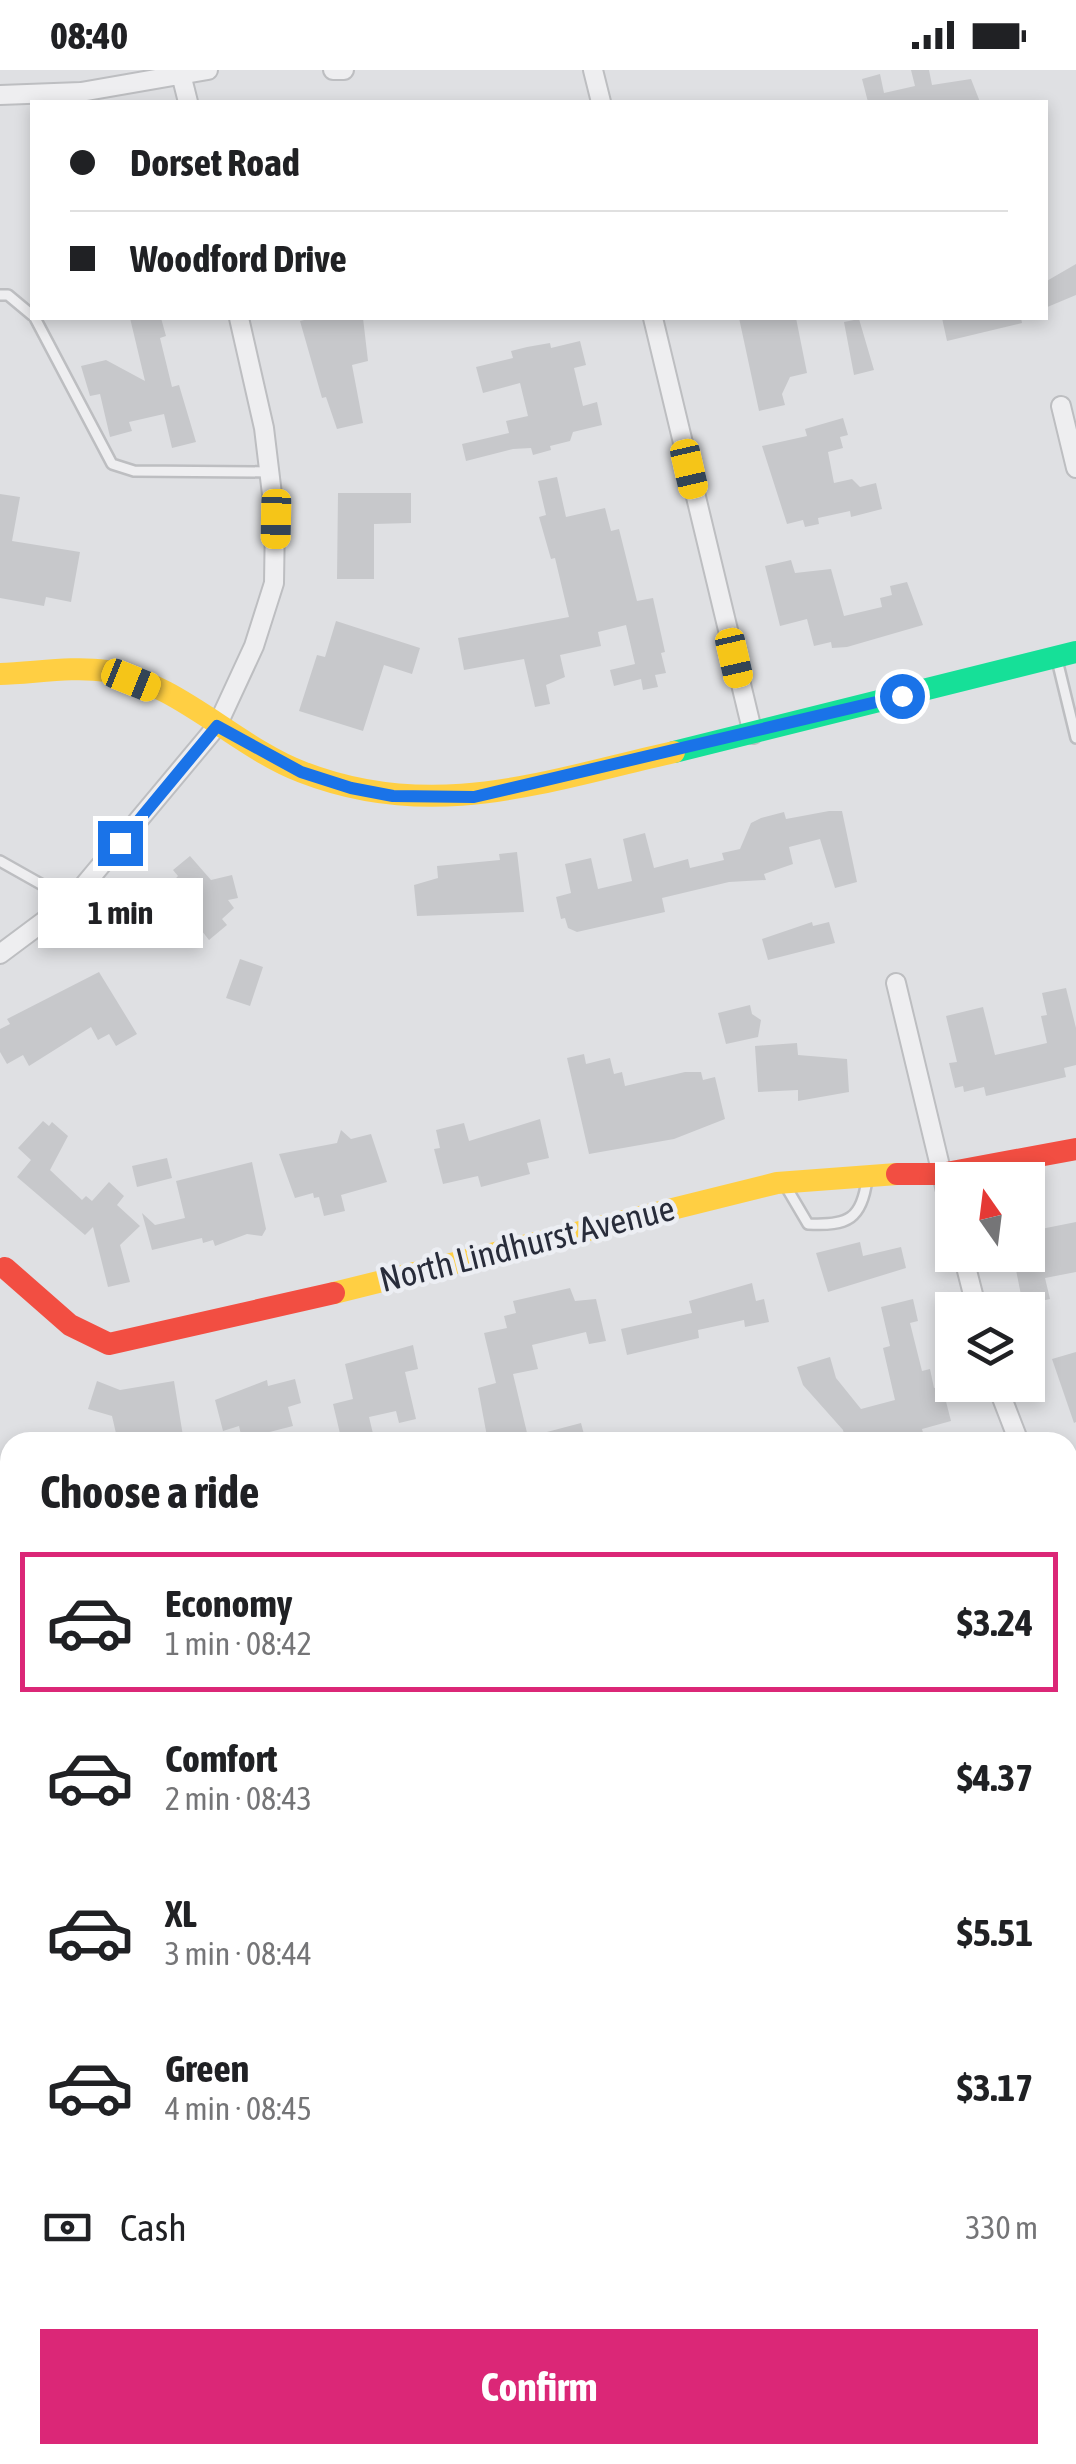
<!DOCTYPE html>
<html lang="en">
<head>
<meta charset="utf-8">
<style>
  :root { --surface:#fff; --page:#f6f6f6; --text:#202124; --muted:#757577; --line:#e0e0e0; --accent:#db2777 }
  body { margin:0; font-family:"Asap Condensed",sans-serif; background:var(--page); color:var(--text); height:100vh; display:flex; flex-direction:column; font-size:38px; white-space:nowrap }
  * { box-sizing:border-box; margin:0 }
  p { font-size:32px; color:var(--muted) }
  .icon { flex:none; width:55px; height:55px; fill:none; stroke:currentColor; stroke-width:2; stroke-linecap:round; stroke-linejoin:round }
  .map { position:relative; flex:1; overflow:hidden }
  .details { position:absolute; left:0px; top:1362px; width:1078px; height:1032px; display:flex; flex-direction:column; background:var(--surface); border-radius:30px 30px 0 0; box-shadow:0 5px 15px #0003 }
  .details>* { flex:none }
  .hud { position:absolute; left:30px; top:30px; width:1018px; height:220px; border-radius:0px; box-shadow:0 5px 15px #0003; display:grid; align-content:center; height:220px; padding:0 40px; background:var(--surface) }
  .needle { width:65px; rotate:346deg }
  .tools { position:absolute; left:935px; top:1092px; display:grid; gap:20px }
  .tools a { display:grid; place-items:center; width:110px; height:110px; border-radius:0px; background:var(--surface); box-shadow:0 5px 15px #0003; font-size:50px }
  .end { position:absolute; width:45px; height:45px; margin:-22px; border:12px solid #1a73e8; background:#fff; box-shadow:0 0 0 5px #fff }
  .from { border-radius:50% }
  .bubble { position:absolute; height:70px; border-radius:0px; background:var(--surface); box-shadow:0 5px 15px #0003; font-size:32px; font-weight:700; line-height:70px; text-align:center }
  .car { position:absolute; width:30px; height:60px; margin:-30px -15px; border-radius:12px; box-shadow:0 0 8px 2px #0007; background:linear-gradient(#f5c518 24%,#345 0 40%,#f5c518 0 76%,#345 0 86%,#f5c518 0) }
  .hud b { display:flex; align-items:center; gap:35px; height:95px; font-size:38px }
  .hud b+b { border-top:2px solid var(--line) }
  .hud i { width:25px; height:25px; background:var(--text) }
  ul { padding:0; list-style:none }
  li { display:flex; align-items:center; gap:30px; height:140px; margin:0 20px 15px; padding:0 20px; border:5px solid transparent; border-radius:0px }
  li div { flex:1 }
  li b { display:block; font-size:38px }
  li em { font-style:normal; font-weight:700 }
  li.selected { border-color:var(--accent) }
  li>.icon { width:90px; height:90px; stroke-width:1.5 }
  h2 { padding:0 40px; font-size:45px; line-height:120px }
  .pay { display:flex; align-items:center; gap:25px; height:110px; padding:0 40px; font-size:38px }
  .pay p { margin-inline-start:auto }
  .button { display:flex; gap:20px; margin-top:auto; padding:20px 40px }
  .button a { flex:1; height:115px; border-radius:0px; background:var(--accent); color:#fff; font-size:40px; font-weight:700; line-height:115px; text-align:center }
  .status { display:flex; justify-content:space-between; align-items:center; height:70px; padding:0 50px; background:var(--surface); direction:ltr }
  .status svg { height:28px; fill:currentColor }
  .map>svg:first-child { display:block }
  .building { fill:#c7c8cb }
  .lines { fill:none; stroke-linecap:round; stroke-linejoin:round }
  .lane-casing { stroke:#bdbec1; stroke-width:14 }
  .street-casing { stroke:#bdbec1; stroke-width:22 }
  .lane { stroke:#eeeef0; stroke-width:9 }
  .street { stroke:#eeeef0; stroke-width:18 }
  .fast { stroke:#16e098; stroke-width:22 }
  .slow { stroke:#ffcf43; stroke-width:22 }
  .jam { stroke:#f24e42; stroke-width:22 }
  .route { stroke:#1a73e8; stroke-width:12 }
  .labels { text-anchor:middle; stroke-width:9; stroke-linejoin:round; paint-order:stroke }
  .street-label { font-size:35px; fill:#282c3a; stroke:#eceef3 }
</style>
</head>
<body>
<div class="status"><b>08:40</b><svg viewBox="0 0 49 12"><path d="M0 12V9h3v3zM5 12V6h3v6zM10 12V3h3v9zM15 12V0h3v12zM26 1h20v11H26zM47 4h2v5h-2z"/></svg></div>
<div class="map">
<svg width="1076" height="2394" viewBox="0 0 1076 2394">
  <rect width="100%" height="100%" fill="#dfe0e3"/>
  <path class="building" d="M911 0H929L932 15 971 9 980 32H868L862 9 880 4 884 23 915 16Z
    M1076 194V225L1045 238V212Z
    M130 248H161L166 266 160 268 172 317 179 315 196 372 172 378 164 344 129 352 132 361 110 367 100 324 90 326 81 296 106 290 145 311Z
    M313 248H363L368 291 352 295 363 353 337 359 326 327 322 328 300 251Z
    M739 248H796L807 303 790 307 782 324 785 335 759 341Z
    M942 248H1021L1022 253 947 271Z
    M859 249 874 300 854 305 844 252Z
    M580 271 586 295 574 298 583 336 597 332 602 355 573 362 570 371 550 376 551 380 533 385 531 378 513 379 466 391 462 374 509 363 506 351 528 346 520 313 483 323 476 297 513 288 511 281 527 277 550 273 551 278Z
    M843 348 848 365 840 367 843 378 828 382 834 413 852 409 860 417 876 413 882 439 851 447 850 441 818 448 819 454 805 457 803 450 787 454 762 376 807 366 805 359Z
    M557 407 566 447 605 438 611 461 619 459 637 531 653 528 665 582 661 583 666 603 655 605 658 617 643 620 641 609 614 616 610 600 635 594 626 555 598 562 601 576 560 585 565 607 546 615 550 634 535 637 524 589 464 600 458 568 569 547 555 488 551 489 539 447 546 445 538 411Z
    M338 423H411V453L374 454V509H337Z
    M0 424 20 427 12 471 80 482 71 532 46 527 44 536 0 528Z
    M791 490 795 503 831 499 844 546 882 537 880 528 892 525 890 516 907 512 923 555 847 577 832 578 831 572 814 576 807 549 780 556 765 496Z
    M336 551 420 578 412 604 384 595 363 661 299 641 317 585 325 587Z
    M829 741H842L857 812 835 818 820 769 789 777 793 794 764 804 766 810 729 812 662 828 665 842 577 862 568 858 565 848 561 849 556 827 571 823 565 794 591 788 598 819 632 811 623 769 645 763 654 798 688 789 690 798 724 790 722 783 740 779 751 753 761 748 784 742 786 749Z
    M517 782 524 842 417 846 414 815 438 808 437 796 500 790 499 784Z
    M190 786 211 810 232 805 238 828 228 830 234 838 222 849 227 855 209 870 198 856 186 867 180 861 164 875 158 877 153 871 146 877 135 864 142 858 136 851 178 806 173 800Z
    M812 852 813 856 829 852 835 873 768 890 762 869Z
    M240 889 263 897 250 936 226 928Z
    M99 902 137 964 116 976 109 964 98 970 91 957 29 996 23 985 7 994 0 982V959L10 954 7 949Z
    M1066 918 1076 958V995L1064 998 1066 1007 986 1026 984 1017 964 1022 963 1016 955 1018 949 993 957 992 946 946 983 937 995 985 1047 973 1041 946 1047 945 1042 923Z
    M750 935 752 944 761 950 758 967 726 974 718 943Z
    M797 973 798 985 847 989 849 1022 798 1031V1020L758 1022 755 976Z
    M584 984 586 994 610 988 614 1004 622 1002 625 1016 685 1002H701L703 1010 715 1007 725 1049 674 1069 589 1084 567 988Z
    M540 1049 549 1088 527 1093 530 1104 481 1117 478 1106 443 1114 434 1079 440 1078 436 1060 464 1053 469 1071Z
    M43 1051 49 1056 52 1052 68 1066 50 1100 82 1130 86 1126 92 1131 109 1112 124 1126 117 1135 140 1156 120 1175 130 1212 108 1217 93 1157 85 1165 17 1107 31 1090 18 1078Z
    M341 1060 351 1069 371 1064 387 1112 341 1125 345 1141 324 1146 319 1127 314 1128 313 1123 295 1128 279 1084 337 1073Z
    M167 1088 172 1108 137 1117 132 1096Z
    M252 1092 266 1159 262 1166 247 1164 215 1176 213 1170 203 1173 202 1168 152 1180 142 1143 155 1155 185 1148 176 1111Z
    M1076 1152V1202L1045 1208 1050 1229 1023 1235 1013 1185H1028V1172L1038 1170 1036 1160Z
    M860 1172 863 1186 901 1177 906 1198 828 1222 816 1183Z
    M752 1213 756 1231 764 1229 769 1252 745 1257 744 1250 698 1260 699 1268 627 1285 621 1259 692 1243 689 1231Z
    M570 1218 575 1231 596 1229 606 1271 589 1274 586 1262 532 1275 538 1299 513 1304 528 1367 581 1353 586 1372H488L478 1318 496 1313 484 1263 507 1258 504 1246 516 1243 513 1231Z
    M913 1229 918 1251 910 1253 922 1301 930 1299 934 1318 942 1316 951 1351 922 1359 925 1370 916 1372H883L882 1369 846 1372 843 1360 803 1315 797 1297 830 1287 836 1308 861 1339 895 1330 883 1278 890 1276 881 1237Z
    M413 1275 418 1299 405 1302 416 1349 399 1353 396 1341 369 1347 375 1372H342L333 1334 353 1329 345 1294Z
    M1076 1282V1352L1074 1353 1052 1289Z
    M295 1309 301 1333 288 1337 293 1356 242 1369 239 1356 223 1361 215 1330 267 1310 268 1316Z
    M97 1311 120 1320 174 1311 184 1372H118L112 1346 88 1339Z"/>
  <g class="lines">
    <defs>
      <path id="lane" d="M0 225H8L32 245
        M35 248 112 394 134 401 272 402
        M1057 590 1076 668
        M0 791 71 831
        M785 1115 808 1154C848 1156 862 1149 867 1109
        M0 2352 10 2350"/>
      <path id="street" d="M180 0 188 32
        M333 0H344
        M593 0 601 32
        M0 25 81 22 208 0
        M653 248 753 664
        M1061 336 1076 398
        M0 884 71 831 217 656 254 576 274 513 275 449 264 358 239 248
        M896 913 952 1146
        M963 1185 977 1240
        M997 1315 1019 1372
        M1068 1448 1076 1447
        M1068 1504 1076 1535
        M5 1672 10 1671
        M1068 2216 1076 2219
        M545 2394 555 2385"/>
    </defs>
    <use href="#lane" class="lane-casing"/>
    <use href="#street" class="street-casing"/>
    <use href="#lane" class="lane"/>
    <use href="#street" class="street"/>
    <path class="fast" d="M674 682 1076 582
      M1068 1809 1076 1807
      M0 2065 10 2063"/>
    <path class="slow" d="M0 604C34 603 73 596 106 601 178 612 236 677 302 702 433 753 545 711 674 682
      M334 1223 777 1113 897 1104
      M1068 1846 1076 1844"/>
    <path class="jam" d="M897 1104H941L1076 1079
      M5 1198 70 1255 109 1274 334 1223
      M0 2103 10 2101"/>
  </g>
  <g class="lines">
    <path class="route" d="M120 773 217 656 301 702 351 718 393 726 474 727 902 626"/>
  </g>
  <g class="labels">
    <g class="street-label">
      <text transform="translate(527 1174) rotate(-14)" y="12">North Lindhurst Avenue</text>
    </g>
  </g>
</svg>
<div class="tools">
<a><svg class="needle" viewBox="-14 -14 28 28"><path d="M0-13l5 13h-10z" fill="#e53935"/><path d="M0 13l5-13h-10z" fill="#757577"/></svg></a>
<a><svg class="icon" aria-label="layers" viewBox="0 0 24 24"><path d="M12 4l9 5-9 5-9-5zM3 14l9 5 9-5"/></svg></a>
</div>
<i class="end from" style="left:902px;top:626px"></i>
<i class="end" style="left:120px;top:773px"></i>
<div class="bubble" style="left:38px;top:808px;width:165px">1 min</div>
<i class="car" style="left:689px;top:399px;rotate:167deg"></i>
<i class="car" style="left:276px;top:449px;rotate:181deg"></i>
<i class="car" style="left:734px;top:588px;rotate:167deg"></i>
<i class="car" style="left:131px;top:610px;rotate:112deg"></i>
<div class="hud">
<b><i class="from"></i>Dorset Road</b>
<b><i></i>Woodford Drive</b>
</div>
<section class="details">
<h2>Choose a ride</h2>
<ul>
<li class="selected"><svg class="icon" aria-label="car" viewBox="0 0 24 24"><path d="M5 17H2v-5l4-1 3-4h7l3 4 3 1v5h-3M9 17h6M6 11h13"/><circle cx="7" cy="17" r="2"/><circle cx="17" cy="17" r="2"/></svg><div><b>Economy</b><p>1 min · 08:42</p></div><em>$3.24</em></li>
<li><svg class="icon" aria-label="car" viewBox="0 0 24 24"><path d="M5 17H2v-5l4-1 3-4h7l3 4 3 1v5h-3M9 17h6M6 11h13"/><circle cx="7" cy="17" r="2"/><circle cx="17" cy="17" r="2"/></svg><div><b>Comfort</b><p>2 min · 08:43</p></div><em>$4.37</em></li>
<li><svg class="icon" aria-label="car" viewBox="0 0 24 24"><path d="M5 17H2v-5l4-1 3-4h7l3 4 3 1v5h-3M9 17h6M6 11h13"/><circle cx="7" cy="17" r="2"/><circle cx="17" cy="17" r="2"/></svg><div><b>XL</b><p>3 min · 08:44</p></div><em>$5.51</em></li>
<li><svg class="icon" aria-label="car" viewBox="0 0 24 24"><path d="M5 17H2v-5l4-1 3-4h7l3 4 3 1v5h-3M9 17h6M6 11h13"/><circle cx="7" cy="17" r="2"/><circle cx="17" cy="17" r="2"/></svg><div><b>Green</b><p>4 min · 08:45</p></div><em>$3.17</em></li>
</ul>
<div class="pay"><svg class="icon" aria-label="cash" viewBox="0 0 24 24"><path d="M3 7h18v10H3z"/><circle cx="12" cy="12" r="2"/></svg>Cash<p>330 m</p></div>
<div class="button"><a>Confirm</a></div>
</section>
</div>
</body>
</html>
